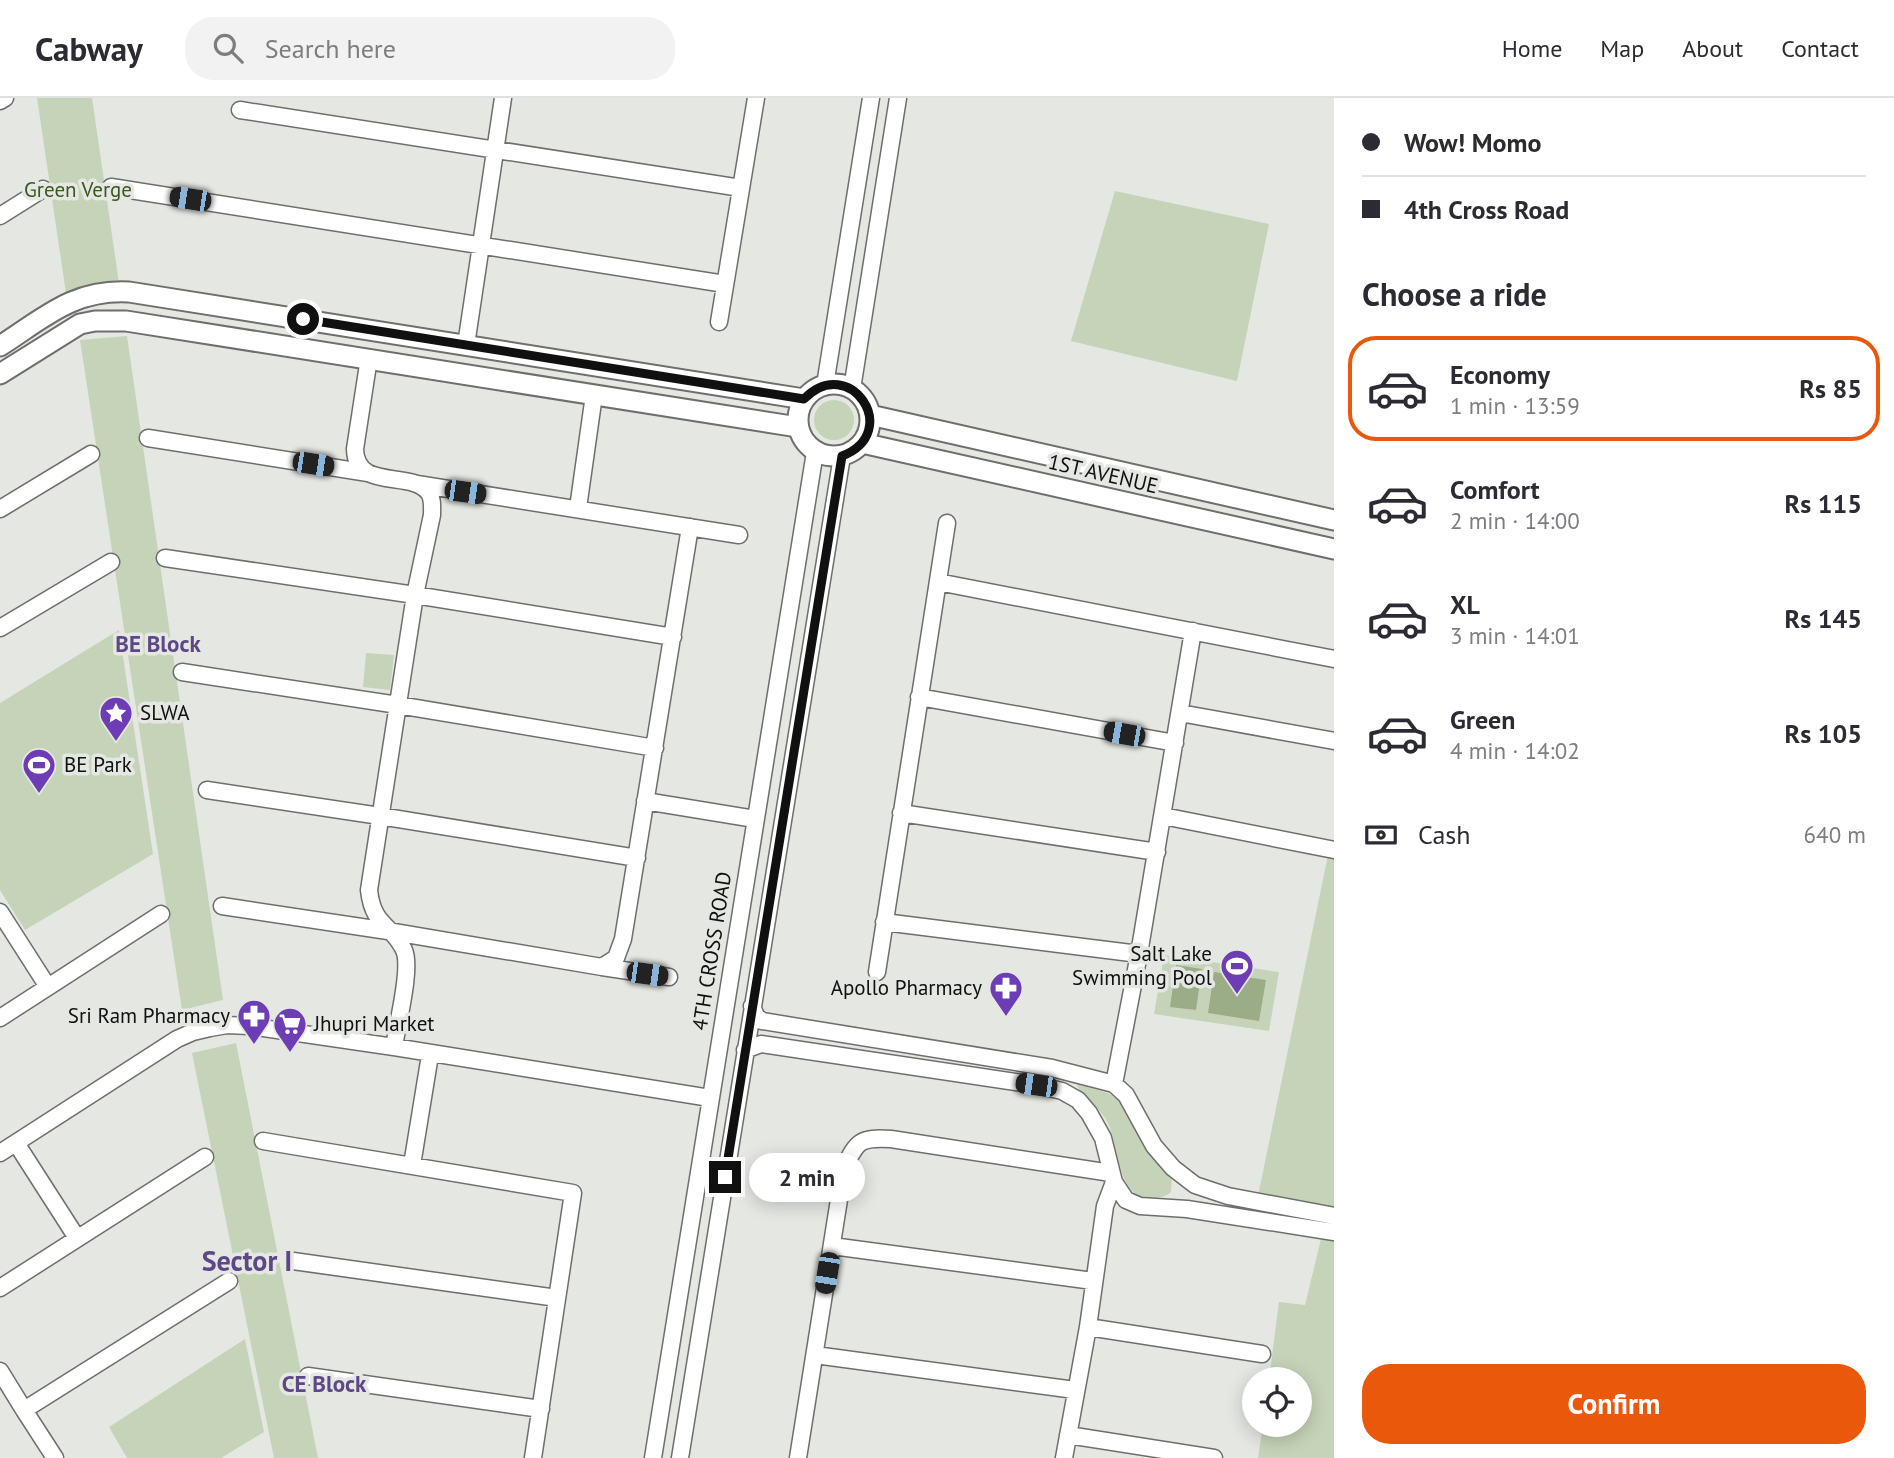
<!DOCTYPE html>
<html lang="en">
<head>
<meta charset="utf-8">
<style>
  :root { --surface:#fff; --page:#f2f2f3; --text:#2b2b33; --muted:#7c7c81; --line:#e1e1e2; --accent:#ea580c }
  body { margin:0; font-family:"PT Sans",sans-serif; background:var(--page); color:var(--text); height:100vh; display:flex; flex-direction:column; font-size:26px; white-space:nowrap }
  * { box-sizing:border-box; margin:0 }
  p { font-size:23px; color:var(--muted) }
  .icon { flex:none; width:38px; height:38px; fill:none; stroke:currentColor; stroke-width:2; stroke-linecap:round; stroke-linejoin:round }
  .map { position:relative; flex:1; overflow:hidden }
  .side { display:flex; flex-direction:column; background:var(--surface); width:560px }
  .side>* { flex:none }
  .guide { display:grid; align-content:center; height:154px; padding:0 28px; background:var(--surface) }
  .controls { position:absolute; left:1242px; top:1269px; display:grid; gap:14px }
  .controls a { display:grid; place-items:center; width:70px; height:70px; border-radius:50%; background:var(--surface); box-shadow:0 4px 18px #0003; font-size:35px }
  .end { position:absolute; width:32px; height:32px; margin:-16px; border:9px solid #0f100f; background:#fff; box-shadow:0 0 0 4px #fff }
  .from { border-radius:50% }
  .bubble { position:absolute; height:49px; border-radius:24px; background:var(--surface); box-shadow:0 4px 18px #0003; font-size:23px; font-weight:700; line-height:49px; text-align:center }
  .car { position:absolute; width:21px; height:42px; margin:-21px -10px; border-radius:9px; box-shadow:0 0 5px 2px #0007; background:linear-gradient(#222 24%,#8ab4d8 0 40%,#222 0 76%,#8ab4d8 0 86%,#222 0) }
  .guide b { display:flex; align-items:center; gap:24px; height:66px; font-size:26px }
  .guide b+b { border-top:2px solid var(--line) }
  .guide i { width:18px; height:18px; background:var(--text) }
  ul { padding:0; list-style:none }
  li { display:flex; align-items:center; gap:21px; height:105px; margin:0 14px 10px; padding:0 14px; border:4px solid transparent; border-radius:28px }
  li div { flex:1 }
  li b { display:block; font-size:26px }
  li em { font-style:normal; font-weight:700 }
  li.active { border-color:var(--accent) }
  li>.icon { width:63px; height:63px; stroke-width:1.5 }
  h2 { padding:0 28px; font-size:32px; line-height:84px }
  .pay { display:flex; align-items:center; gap:18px; height:77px; padding:0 28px; font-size:26px }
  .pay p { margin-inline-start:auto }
  .primary-button { display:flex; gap:14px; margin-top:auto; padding:14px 28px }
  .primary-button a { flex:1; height:80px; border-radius:28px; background:var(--accent); color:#fff; font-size:28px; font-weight:700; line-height:80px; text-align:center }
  header { display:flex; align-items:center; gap:42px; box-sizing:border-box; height:98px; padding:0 35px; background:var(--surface); border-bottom:2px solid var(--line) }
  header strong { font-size:33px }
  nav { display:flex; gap:38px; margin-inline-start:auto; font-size:24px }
  .search { width:490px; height:63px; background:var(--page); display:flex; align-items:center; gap:18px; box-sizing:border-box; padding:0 24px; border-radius:28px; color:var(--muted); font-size:26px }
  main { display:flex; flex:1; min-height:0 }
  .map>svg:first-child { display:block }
  .green { fill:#c5d4b8 }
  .water { fill:#9aad87 }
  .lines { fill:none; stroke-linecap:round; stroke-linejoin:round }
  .minor-casing { stroke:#6d6f6b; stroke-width:19 }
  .major-casing { stroke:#6d6f6b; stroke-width:23 }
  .minor { stroke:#fff; stroke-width:16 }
  .major { stroke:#fff; stroke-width:19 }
  .route { stroke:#0f100f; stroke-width:9 }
  .labels { text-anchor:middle; stroke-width:7; stroke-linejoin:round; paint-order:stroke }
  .park-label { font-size:21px; fill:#3c561d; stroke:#e5e7e3 }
  .street-label { font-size:21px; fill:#0f100f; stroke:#e5e7e3 }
  .poi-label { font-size:21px; fill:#0f100f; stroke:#e5e7e3; text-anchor:start }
  .neighbourhood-label { font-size:23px; font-weight:bold; fill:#5c4886; stroke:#e5e7e3 }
  .district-label { font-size:28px; font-weight:bold; fill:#5c4886; stroke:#e5e7e3 }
</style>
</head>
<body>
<header>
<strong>Cabway</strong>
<div class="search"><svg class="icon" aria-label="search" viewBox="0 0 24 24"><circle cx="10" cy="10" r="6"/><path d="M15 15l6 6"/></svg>Search here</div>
<nav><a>Home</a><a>Map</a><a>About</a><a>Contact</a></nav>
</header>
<main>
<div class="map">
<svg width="1334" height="1360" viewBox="0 0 1334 1360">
  <rect width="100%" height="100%" fill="#e5e7e3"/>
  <path class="green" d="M37 0H92L119 185 66 195Z
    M1115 93 1269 126 1237 283 1071 243Z
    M127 238 223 902 182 912 80 242Z
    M814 322a20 20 0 1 1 40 0a20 20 0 1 1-40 0Z
    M119 532 153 756 25 832 0 792V605Z
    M366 555 394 557 390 592 363 589Z
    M1328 757 1334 759V1114L1258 1098Z
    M1164 857 1279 874 1269 933 1154 916Z
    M236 945 318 1360H274L192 955Z
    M1077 986 1108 995 1120 1003 1150 1052 1172 1076 1171 1094C1164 1100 1159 1099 1151 1100 1117 1102 1119 1046 1107 1023 1100 1009 1079 998 1077 986Z
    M1321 1141 1334 1143V1360H1258L1263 1327 1300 1326V1281H1269L1279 1204 1305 1207Z
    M245 1241 264 1334 221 1360H127L109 1329Z"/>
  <path class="water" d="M1176 867 1202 871 1196 912 1170 909Z
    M1214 874 1266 882 1259 923 1208 915Z"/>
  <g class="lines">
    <defs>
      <path id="minor" d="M0 3 5 0
        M240 12 741 90
        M111 89 725 186
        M0 118 43 91
        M719 224 756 0
        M466 247 503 0
        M369 260 355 351C356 394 412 371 429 395 433 401 432 410 432 417L415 497 369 792C373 829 392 826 404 852 412 870 397 927 394 949
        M825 287 871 0
        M852 291 898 0
        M148 340 368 375
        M417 386 739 437
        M578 410 594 297
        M0 411 91 356
        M165 460 415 497 673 539
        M938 484 1334 561
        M0 530 111 464
        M182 574 398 607 655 650
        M919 599 1175 645
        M1180 615 1334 643
        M207 692 380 718 637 760
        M645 703 755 721
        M901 715 1157 754
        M1163 718 1334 752
        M222 808 388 833 602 869 616 860 623 841 690 429
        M0 814 48 889 0 920
        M884 824 1139 856
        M602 869 669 879
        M877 874 947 425
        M48 889 161 816
        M752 908 756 918 762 923 1052 970 1114 986 1126 997 1154 1048 1173 1070 1195 1087 1228 1098 1334 1118
        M745 952 761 946 1036 987 1062 993 1078 1002 1089 1015 1103 1040 1114 1084 1126 1102 1140 1108 1187 1111 1334 1134
        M1114 986 1139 856 1193 533
        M263 1043 573 1095 533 1360
        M16 1045 77 1140
        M0 1055 177 941 193 934 210 930 227 927 249 928 394 949 710 1000
        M412 1067 430 957
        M832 1148 1093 1183
        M293 1163 557 1200
        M0 1190 205 1059
        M1088 1229 1262 1256
        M815 1257 1075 1292
        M0 1273 24 1312 229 1183
        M308 1278 541 1311
        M24 1312 55 1360
        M1068 1337 1214 1360
        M653 1360 815 354
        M680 1360 842 358
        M798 1360 844 1070C857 1043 860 1039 891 1041L1111 1075
        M1064 1360 1088 1229 1105 1108 1114 1084"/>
      <path id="major" d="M0 248C44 220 73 191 129 194L804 301
        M0 276 80 226 95 223H126L798 329
        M798 322a36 36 0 1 1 72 0a36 36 0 1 1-72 0Z
        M870 317 1334 422
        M862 345 1334 451"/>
    </defs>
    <use href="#minor" class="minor-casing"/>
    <use href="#major" class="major-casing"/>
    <use href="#minor" class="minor"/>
    <use href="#major" class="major"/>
  </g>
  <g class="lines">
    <path class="route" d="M303 221 804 301C849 254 904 334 842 358L725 1079"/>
  </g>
  <defs>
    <symbol id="sight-pin" viewBox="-11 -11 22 30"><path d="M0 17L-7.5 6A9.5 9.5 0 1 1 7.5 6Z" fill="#6c3db5" stroke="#e5e7e3"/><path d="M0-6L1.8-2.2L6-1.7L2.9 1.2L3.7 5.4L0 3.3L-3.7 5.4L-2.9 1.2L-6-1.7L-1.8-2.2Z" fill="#fff"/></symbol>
    <symbol id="stadium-pin" viewBox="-11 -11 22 30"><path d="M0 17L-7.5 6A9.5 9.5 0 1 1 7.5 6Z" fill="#6c3db5" stroke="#e5e7e3"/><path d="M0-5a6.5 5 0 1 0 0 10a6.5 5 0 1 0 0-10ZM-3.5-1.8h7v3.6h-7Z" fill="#fff"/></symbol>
    <symbol id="pharmacy-pin" viewBox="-11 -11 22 30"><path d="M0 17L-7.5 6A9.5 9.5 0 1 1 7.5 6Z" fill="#6c3db5" stroke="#e5e7e3"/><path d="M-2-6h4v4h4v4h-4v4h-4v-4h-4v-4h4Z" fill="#fff"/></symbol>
    <symbol id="supermarket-pin" viewBox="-11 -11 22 30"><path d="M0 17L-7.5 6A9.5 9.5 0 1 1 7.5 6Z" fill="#6c3db5" stroke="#e5e7e3"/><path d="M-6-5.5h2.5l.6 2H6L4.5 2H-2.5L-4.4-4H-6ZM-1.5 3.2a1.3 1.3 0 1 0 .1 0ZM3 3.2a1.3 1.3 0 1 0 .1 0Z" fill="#fff"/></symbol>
  </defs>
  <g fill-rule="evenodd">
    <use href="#sight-pin" x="97" y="596" width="38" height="52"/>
    <use href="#stadium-pin" x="20" y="648" width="38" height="52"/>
    <use href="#stadium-pin" x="1218" y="849" width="38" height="52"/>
    <use href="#pharmacy-pin" x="987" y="871" width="38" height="52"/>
    <use href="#pharmacy-pin" x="235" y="899" width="38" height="52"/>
    <use href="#supermarket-pin" x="271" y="907" width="38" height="52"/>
  </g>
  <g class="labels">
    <g class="park-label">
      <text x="78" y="99">Green Verge</text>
    </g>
    <g class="street-label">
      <text transform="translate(1103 376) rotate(13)" y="7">1ST AVENUE</text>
      <text transform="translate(712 853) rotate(-81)" y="7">4TH CROSS ROAD</text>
    </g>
    <g class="poi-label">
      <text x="140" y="622">SLWA</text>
      <text x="64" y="674">BE Park</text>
      <text x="1212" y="863" text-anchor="end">Salt Lake<tspan x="1212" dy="24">Swimming Pool</tspan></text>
      <text x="982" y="897" text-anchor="end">Apollo Pharmacy</text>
      <text x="230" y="925" text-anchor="end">Sri Ram Pharmacy</text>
      <text x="314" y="933">Jhupri Market</text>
    </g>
    <g class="neighbourhood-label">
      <text x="158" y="554">BE Block</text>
      <text x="324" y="1294">CE Block</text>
    </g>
    <g class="district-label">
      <text x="247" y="1173">Sector I</text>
    </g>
  </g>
</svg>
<div class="controls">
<a><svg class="icon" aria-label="locate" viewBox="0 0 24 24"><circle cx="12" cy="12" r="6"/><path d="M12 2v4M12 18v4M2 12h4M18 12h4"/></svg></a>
</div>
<i class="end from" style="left:303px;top:221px"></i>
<i class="end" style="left:725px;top:1079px"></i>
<div class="bubble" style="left:749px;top:1055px;width:116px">2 min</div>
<i class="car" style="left:190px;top:101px;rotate:279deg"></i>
<i class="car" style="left:313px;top:366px;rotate:99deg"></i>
<i class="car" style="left:465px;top:394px;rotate:98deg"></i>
<i class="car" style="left:1124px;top:636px;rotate:280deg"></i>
<i class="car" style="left:647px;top:876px;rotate:98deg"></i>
<i class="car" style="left:1036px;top:987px;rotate:278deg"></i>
<i class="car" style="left:827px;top:1175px;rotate:189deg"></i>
</div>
<section class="side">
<div class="guide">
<b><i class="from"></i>Wow! Momo</b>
<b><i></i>4th Cross Road</b>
</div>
<h2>Choose a ride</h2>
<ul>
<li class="active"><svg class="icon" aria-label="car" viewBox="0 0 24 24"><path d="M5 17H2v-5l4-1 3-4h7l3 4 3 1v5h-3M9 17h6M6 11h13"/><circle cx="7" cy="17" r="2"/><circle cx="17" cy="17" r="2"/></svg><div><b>Economy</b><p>1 min · 13:59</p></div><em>Rs 85</em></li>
<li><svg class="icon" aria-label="car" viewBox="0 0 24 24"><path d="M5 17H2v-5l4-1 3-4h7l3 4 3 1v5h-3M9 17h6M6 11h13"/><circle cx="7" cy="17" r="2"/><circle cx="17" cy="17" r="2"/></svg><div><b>Comfort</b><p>2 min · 14:00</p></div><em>Rs 115</em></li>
<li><svg class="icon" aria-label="car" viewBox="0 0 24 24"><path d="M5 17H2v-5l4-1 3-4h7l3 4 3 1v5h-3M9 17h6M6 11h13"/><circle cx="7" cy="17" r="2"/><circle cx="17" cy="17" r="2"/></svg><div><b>XL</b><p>3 min · 14:01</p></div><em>Rs 145</em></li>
<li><svg class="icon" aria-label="car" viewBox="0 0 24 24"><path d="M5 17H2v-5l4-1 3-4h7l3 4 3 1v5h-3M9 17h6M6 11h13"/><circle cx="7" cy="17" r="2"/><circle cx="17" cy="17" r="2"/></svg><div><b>Green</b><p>4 min · 14:02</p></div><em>Rs 105</em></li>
</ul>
<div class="pay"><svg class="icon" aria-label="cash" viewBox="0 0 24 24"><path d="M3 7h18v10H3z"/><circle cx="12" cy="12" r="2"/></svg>Cash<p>640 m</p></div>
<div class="primary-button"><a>Confirm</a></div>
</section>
</main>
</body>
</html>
